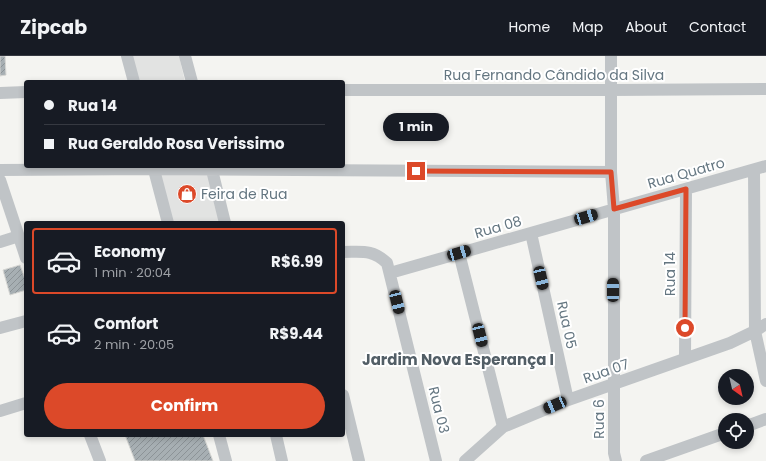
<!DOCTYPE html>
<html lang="en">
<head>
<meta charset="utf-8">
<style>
  :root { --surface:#171b24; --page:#242831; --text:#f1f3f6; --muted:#9ea1a6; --line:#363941; --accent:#dc4929 }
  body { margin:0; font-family:Poppins,sans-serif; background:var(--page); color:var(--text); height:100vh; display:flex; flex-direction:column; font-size:15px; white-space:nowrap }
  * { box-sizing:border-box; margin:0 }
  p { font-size:13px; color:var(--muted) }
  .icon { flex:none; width:22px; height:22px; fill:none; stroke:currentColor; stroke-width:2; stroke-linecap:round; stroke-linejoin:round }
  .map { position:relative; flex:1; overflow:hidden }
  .details { position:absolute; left:24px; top:165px; width:321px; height:216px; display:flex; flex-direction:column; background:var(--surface); border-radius:4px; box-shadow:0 2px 6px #0003 }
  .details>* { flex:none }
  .guide { position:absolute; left:24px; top:24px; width:321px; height:88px; border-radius:4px; box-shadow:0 2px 6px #0003; display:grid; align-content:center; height:88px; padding:0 20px; background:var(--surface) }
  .needle { width:26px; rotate:146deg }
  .controls { position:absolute; left:718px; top:313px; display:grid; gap:8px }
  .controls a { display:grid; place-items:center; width:36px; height:36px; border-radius:50%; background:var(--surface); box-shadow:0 2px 6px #0003; font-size:20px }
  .end { position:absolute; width:18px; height:18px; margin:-9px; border:5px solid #dc4929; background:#fff; box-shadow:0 0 0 2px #fff }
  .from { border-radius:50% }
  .bubble { position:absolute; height:28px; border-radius:14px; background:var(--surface); box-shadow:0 2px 6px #0003; font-size:13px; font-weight:700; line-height:28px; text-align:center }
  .car { position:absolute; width:12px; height:24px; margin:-12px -6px; border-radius:5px; box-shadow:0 0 3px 1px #0007; background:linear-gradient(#222 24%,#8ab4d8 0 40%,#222 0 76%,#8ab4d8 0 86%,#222 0) }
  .guide b { display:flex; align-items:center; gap:14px; height:38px; font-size:15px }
  .guide b+b { border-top:1px solid var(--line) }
  .guide i { width:10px; height:10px; background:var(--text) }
  ul { padding:7px 0 0; list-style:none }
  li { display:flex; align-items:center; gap:12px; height:66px; margin:0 8px 6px; padding:0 12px; border:2px solid transparent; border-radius:4px }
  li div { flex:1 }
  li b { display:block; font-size:15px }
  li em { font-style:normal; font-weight:700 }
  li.selected { border-color:var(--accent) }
  li>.icon { width:36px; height:36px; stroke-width:1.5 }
  .cta { display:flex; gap:8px; margin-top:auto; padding:8px 20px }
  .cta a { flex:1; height:46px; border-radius:24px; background:var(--accent); color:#fff; font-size:16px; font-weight:700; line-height:46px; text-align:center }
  header { display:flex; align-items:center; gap:24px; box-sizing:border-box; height:56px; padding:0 20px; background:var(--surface); border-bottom:1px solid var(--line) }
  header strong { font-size:19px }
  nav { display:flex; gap:22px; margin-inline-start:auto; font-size:14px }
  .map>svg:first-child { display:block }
  .built { fill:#e2e3e2 }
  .building { fill:url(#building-hatch); stroke:#d6d6d3 }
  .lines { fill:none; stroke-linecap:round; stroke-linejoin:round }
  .minor { stroke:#c0c4c7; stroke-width:12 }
  .route { stroke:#dc4929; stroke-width:5 }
  .labels { text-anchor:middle; stroke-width:4; stroke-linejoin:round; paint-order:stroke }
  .street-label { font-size:14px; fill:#647681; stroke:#fff }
  .poi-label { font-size:14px; fill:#647681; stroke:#fff; text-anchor:start }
  .neighbourhood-label { font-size:15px; font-weight:bold; fill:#525e66; stroke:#fff }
</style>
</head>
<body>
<header>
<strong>Zipcab</strong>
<nav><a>Home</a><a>Map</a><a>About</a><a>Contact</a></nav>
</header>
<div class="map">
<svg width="766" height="405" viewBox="0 0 766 405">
  <defs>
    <pattern id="building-hatch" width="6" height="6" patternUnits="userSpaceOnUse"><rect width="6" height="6" fill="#a7afb3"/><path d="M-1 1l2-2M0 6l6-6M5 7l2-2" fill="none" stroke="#8c9397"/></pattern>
  </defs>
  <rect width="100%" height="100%" fill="#f4f4f1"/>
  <path class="built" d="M129 0H179L185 26H135Z
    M155 110H206L220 167H168Z"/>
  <path class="building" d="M0 0H5L6 19 0 20Z
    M20 209 26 226V234L10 239 3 214Z
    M125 379H203L213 405H135Z"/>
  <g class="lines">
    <path class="minor" d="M127 0 134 26
      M185 0 192 26
      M611 0V116L614 153V397L616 405
      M343 34H611L766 33
      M0 37 26 36
      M153 110 168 167
      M211 110 225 167
      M0 114 154 113 611 116
      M754 114 755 275 766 325
      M0 124 26 202
      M531 177 568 344
      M0 186 19 180
      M343 196C362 196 372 193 387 207L436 405
      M459 197 503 371
      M390 217 766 110
      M0 272 26 265
      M685 303 686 133
      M343 339 359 405
      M0 355 26 347
      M747 370 766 363
      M90 379 100 405
      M219 379 226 405
      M276 379 282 405
      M465 405 503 371 568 344 730 287 755 275 766 268
      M646 405 725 377"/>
  </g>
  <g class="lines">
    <path class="route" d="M416 115 611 116 614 153 686 133 685 272"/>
  </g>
  <defs>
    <symbol id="shop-disc" viewBox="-11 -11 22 22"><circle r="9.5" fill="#dc4929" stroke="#fff"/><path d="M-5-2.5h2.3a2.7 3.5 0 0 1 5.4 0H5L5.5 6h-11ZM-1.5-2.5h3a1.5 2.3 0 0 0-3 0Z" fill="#fff"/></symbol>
  </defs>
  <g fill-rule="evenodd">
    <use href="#shop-disc" x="176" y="127" width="22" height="22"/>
  </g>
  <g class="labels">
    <g class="street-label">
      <text x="554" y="24">Rua Fernando Cândido da Silva</text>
      <text transform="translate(686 117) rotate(-16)" y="5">Rua Quatro</text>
      <text transform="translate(498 171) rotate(-16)" y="5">Rua 08</text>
      <text transform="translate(670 218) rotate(-90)" y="5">Rua 14</text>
      <text transform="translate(567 269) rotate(78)" y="5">Rua 05</text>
      <text transform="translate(606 315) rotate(-19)" y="5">Rua 07</text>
      <text transform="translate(439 354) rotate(76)" y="5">Rua 03</text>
      <text transform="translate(599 363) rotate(-90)" y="5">Rua 6</text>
    </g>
    <g class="poi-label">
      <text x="201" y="143">Feira de Rua</text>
    </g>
    <g class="neighbourhood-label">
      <text x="458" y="309">Jardim Nova Esperança I</text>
    </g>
  </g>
</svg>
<div class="controls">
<a><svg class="needle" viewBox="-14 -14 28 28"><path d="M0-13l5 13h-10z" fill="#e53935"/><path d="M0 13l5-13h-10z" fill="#9ea1a6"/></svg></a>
<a><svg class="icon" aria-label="locate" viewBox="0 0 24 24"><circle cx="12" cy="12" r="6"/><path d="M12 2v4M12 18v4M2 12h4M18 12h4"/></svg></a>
</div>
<i class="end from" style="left:685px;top:272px"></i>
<i class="end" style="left:416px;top:115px"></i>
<div class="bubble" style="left:383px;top:57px;width:66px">1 min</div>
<i class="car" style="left:586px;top:161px;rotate:73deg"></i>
<i class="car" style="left:459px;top:197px;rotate:74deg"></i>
<i class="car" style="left:541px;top:222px;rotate:167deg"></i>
<i class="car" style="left:613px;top:234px;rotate:0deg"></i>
<i class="car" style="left:397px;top:246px;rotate:166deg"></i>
<i class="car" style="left:480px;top:279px;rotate:166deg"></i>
<i class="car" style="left:555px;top:349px;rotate:247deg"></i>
<div class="guide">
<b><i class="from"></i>Rua 14</b>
<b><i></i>Rua Geraldo Rosa Verissimo</b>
</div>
<section class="details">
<ul>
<li class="selected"><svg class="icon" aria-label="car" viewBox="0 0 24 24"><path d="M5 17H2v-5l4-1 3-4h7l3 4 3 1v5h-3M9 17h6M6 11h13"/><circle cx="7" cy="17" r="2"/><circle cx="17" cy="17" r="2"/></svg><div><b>Economy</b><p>1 min · 20:04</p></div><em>R$6.99</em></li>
<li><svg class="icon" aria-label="car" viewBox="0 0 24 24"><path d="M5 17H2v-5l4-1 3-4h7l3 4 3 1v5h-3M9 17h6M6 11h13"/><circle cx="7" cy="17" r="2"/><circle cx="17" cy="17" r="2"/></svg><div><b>Comfort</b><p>2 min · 20:05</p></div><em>R$9.44</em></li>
</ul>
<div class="cta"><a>Confirm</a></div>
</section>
</div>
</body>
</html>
